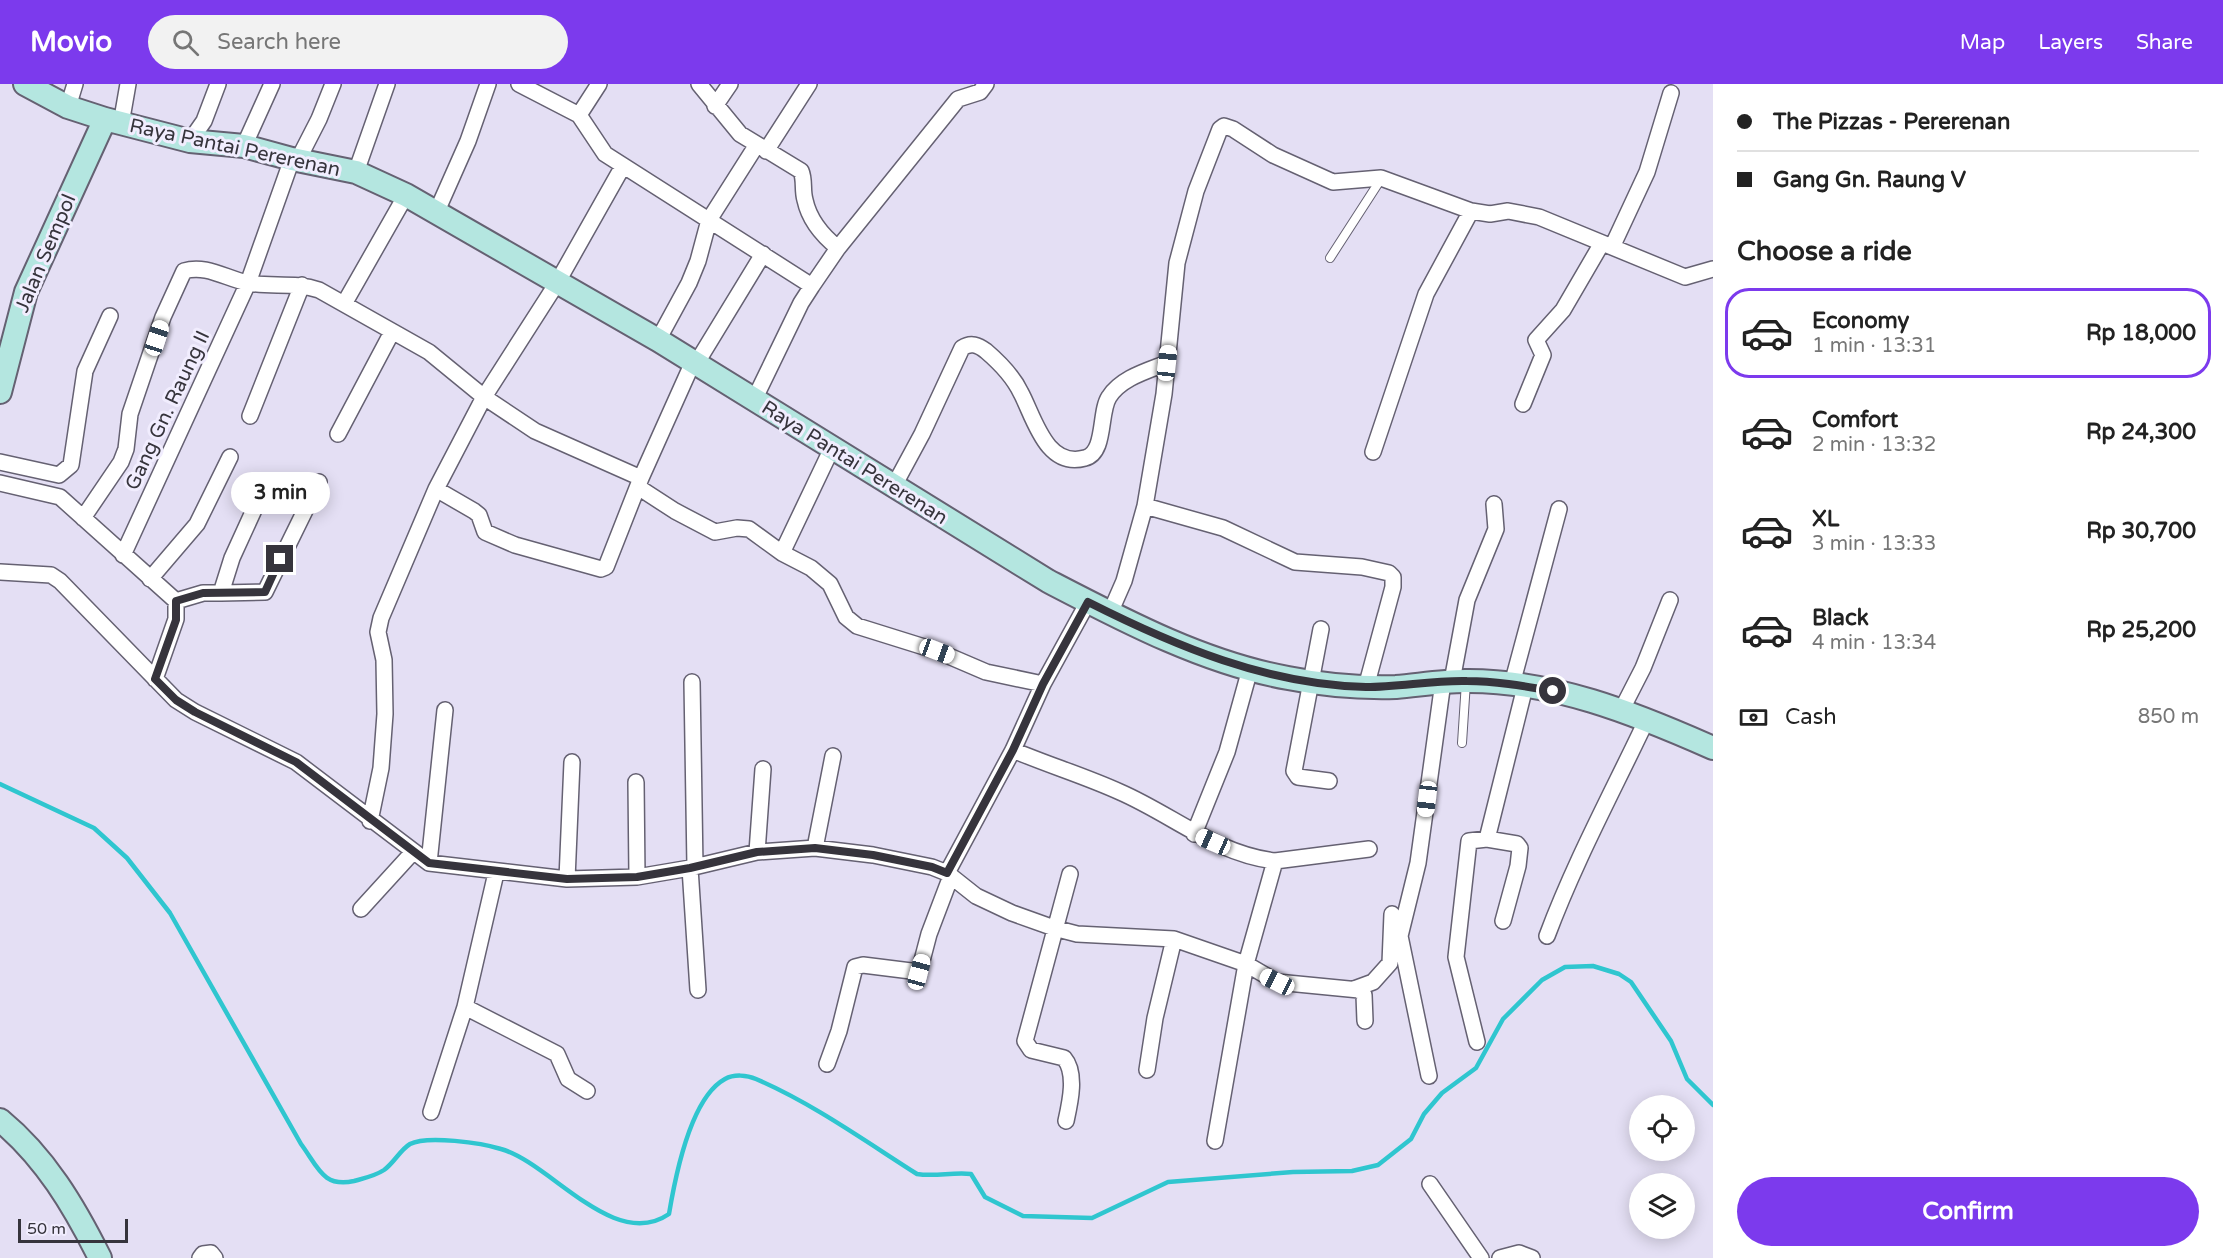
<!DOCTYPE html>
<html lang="en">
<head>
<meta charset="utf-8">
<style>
  :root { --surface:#fff; --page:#f2f2f2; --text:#222; --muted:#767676; --line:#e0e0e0; --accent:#7c3aed }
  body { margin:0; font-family:"Varela Round",sans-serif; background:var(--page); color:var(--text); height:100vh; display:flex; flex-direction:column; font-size:22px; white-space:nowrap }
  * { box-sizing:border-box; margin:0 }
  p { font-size:20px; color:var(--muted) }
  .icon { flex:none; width:33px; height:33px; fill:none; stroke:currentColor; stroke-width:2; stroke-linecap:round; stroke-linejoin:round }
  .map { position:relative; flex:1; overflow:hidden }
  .sheet { display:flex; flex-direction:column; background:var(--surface); width:510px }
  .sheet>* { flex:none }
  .guide { display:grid; align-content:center; height:132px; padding:0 24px; background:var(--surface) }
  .tools { position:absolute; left:1629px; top:1011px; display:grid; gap:12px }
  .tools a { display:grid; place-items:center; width:66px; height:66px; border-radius:50%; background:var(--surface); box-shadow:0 3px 15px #0003; font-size:30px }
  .scale { position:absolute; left:18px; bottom:15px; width:110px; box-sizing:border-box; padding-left:6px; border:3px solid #36343c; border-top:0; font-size:16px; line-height:21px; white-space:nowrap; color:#36343c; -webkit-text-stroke:4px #f1edfe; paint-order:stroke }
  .end { position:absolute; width:27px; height:27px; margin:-14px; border:8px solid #36343c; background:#fff; box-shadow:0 0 0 3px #fff }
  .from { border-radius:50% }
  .bubble { position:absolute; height:42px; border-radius:21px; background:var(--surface); box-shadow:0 3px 15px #0003; font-size:20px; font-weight:700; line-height:42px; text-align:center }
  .car { position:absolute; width:18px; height:36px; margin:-18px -9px; border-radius:8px; box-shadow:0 0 4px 2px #0007; background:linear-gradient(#fff 24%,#345 0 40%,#fff 0 76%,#345 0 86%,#fff 0) }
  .guide b { display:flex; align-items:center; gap:21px; height:57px; font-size:22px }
  .guide b+b { border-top:2px solid var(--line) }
  .guide i { width:15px; height:15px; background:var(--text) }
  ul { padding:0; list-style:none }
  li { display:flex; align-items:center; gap:18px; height:90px; margin:0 12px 9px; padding:0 12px; border:3px solid transparent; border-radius:24px }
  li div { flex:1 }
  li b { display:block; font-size:22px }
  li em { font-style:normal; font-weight:700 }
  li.selected { border-color:var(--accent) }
  li>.icon { width:54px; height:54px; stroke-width:1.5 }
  h2 { padding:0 24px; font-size:27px; line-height:72px }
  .pay { display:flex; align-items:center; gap:15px; height:66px; padding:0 24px; font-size:22px }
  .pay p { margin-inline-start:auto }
  .action { display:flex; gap:12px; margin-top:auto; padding:12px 24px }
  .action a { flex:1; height:69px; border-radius:36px; background:var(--accent); color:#fff; font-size:24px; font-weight:700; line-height:69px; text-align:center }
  header { display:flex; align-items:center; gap:36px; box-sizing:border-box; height:84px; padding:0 30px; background:var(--accent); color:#fff }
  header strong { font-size:28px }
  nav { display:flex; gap:33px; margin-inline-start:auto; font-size:21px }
  .search { width:420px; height:54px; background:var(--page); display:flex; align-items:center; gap:15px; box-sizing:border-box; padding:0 21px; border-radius:33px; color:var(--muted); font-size:22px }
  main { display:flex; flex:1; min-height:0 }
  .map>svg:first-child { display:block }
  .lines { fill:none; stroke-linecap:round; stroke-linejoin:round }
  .stream { stroke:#2fc6cf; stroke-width:4.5 }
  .lane-casing { stroke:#656172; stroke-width:10 }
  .street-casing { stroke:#656172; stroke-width:18 }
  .secondary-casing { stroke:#656172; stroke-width:26 }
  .lane { stroke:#fff; stroke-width:8 }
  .street { stroke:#fff; stroke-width:15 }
  .secondary { stroke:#b4e6e0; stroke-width:22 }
  .route { stroke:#36343c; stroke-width:8 }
  .labels { text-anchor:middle; stroke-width:6; stroke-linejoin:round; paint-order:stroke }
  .street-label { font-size:20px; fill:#36343c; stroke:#f1edfe }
</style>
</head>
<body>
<header>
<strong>Movio</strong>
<div class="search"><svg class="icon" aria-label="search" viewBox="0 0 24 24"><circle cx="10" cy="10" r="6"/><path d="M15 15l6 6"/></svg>Search here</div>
<nav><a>Map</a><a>Layers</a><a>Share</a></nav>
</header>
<main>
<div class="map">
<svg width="1713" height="1174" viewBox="0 0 1713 1174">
  <rect width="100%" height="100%" fill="#e4dff4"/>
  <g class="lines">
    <path class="stream" d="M0 700 94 744 127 774 170 829 301 1060C318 1083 323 1104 354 1097 365 1094 375 1092 384 1086 394 1079 400 1066 410 1060 427 1051 482 1059 501 1065 551 1079 614 1168 669 1130 675 1094 690 1014 725 995 734 990 747 991 756 995 812 1019 865 1057 917 1090 935 1093 952 1088 971 1090L985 1113 1023 1132 1092 1134 1168 1098 1293 1088 1352 1087 1378 1081 1411 1055 1424 1030 1442 1009 1476 984 1503 935 1542 896 1565 883 1593 882 1619 890 1631 898 1671 957 1687 995 1713 1021"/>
    <defs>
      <path id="lane" d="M1330 174 1381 95
        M1462 659 1466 598"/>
      <path id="street" d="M519 0 579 31 605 70 812 202
        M699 0 740 50 801 87C805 96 802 106 805 116 809 135 823 152 838 164
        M715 22 730 0
        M68 23 75 0
        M579 31 599 0
        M121 40 128 0
        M190 57 204 37 218 0
        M244 62 272 0
        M766 67 809 0
        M298 76 319 35 333 0
        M356 88 387 0
        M437 127 468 57 488 0
        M1613 161 1647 88 1671 9
        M344 220 406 111
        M658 256 689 199 698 177 709 136 756 62
        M696 280 763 170
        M754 316 801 219 812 202 838 164 958 15 980 8 986 0
        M1523 320 1543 271 1536 256 1563 226 1602 159
        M250 332 302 201
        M338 350 392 248
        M1373 368 1426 210 1471 127
        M0 378 59 391 71 381 85 287 110 232
        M0 399 60 413 176 517V535L155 595
        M895 400 922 350 962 264C971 258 978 261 986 267 1000 279 1013 292 1021 309 1034 333 1046 385 1085 374 1106 369 1099 328 1109 313 1121 294 1147 287 1167 279
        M638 403 675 427 715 448 737 444 749 445 782 469 811 484 830 500 846 533 857 542 937 567 986 588 1043 600
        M436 405 474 427 479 431 485 448 515 461 601 485 606 483 641 394 693 278
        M1145 422 1164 310 1177 179 1196 107 1220 45 1224 42 1233 45 1273 71 1333 98 1381 94 1471 127 1490 130 1508 127 1539 133 1685 193 1713 185
        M83 434 121 378 126 365 130 330 163 233 184 187C206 180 227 195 248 199 272 203 296 198 319 206L429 268 484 313 535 347 641 394
        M782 469 832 364
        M123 471 248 199 292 75
        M0 488 51 491 60 497 176 616 195 628 296 678 429 779 567 795 637 793 690 784 757 768 815 764 873 771 932 783 947 789 976 812 1012 829 1054 844 1077 850 1174 855 1246 880 1277 898 1359 906 1364 911 1365 937
        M150 495 197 440 230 373
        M221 509 265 508 319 398
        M176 517 203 509H221L232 474 258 417
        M1110 529 1124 497 1145 422 1223 444 1295 478 1362 483 1389 489 1393 493V503L1366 603
        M1321 545 1294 687 1298 693 1329 697
        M1452 597 1467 516 1496 445 1494 420
        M692 598 695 783
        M1512 600 1559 425
        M1622 625 1643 584 1670 516
        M1013 666C1048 681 1085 692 1120 708 1173 731 1216 770 1275 777L1369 765
        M636 698 637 793
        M370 737 381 684 385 630 384 576 378 548 381 534 436 405 484 313 557 199 623 82
        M1194 750 1227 668 1250 585
        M815 764 833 672
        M757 768 763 685
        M429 779 445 626
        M690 784 698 906
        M947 789 1013 666 1043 600 1088 518
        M567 795 572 678
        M361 825 413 768
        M1503 837 1518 782 1520 764 1517 760 1487 755 1525 603
        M1547 852C1575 777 1613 707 1647 635
        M1354 905 1373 898 1390 879 1392 830
        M465 923 557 970 568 995 587 1007
        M1477 958 1456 873 1469 757 1487 755
        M827 980 839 947 855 883 863 881 919 888 929 850 951 792
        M1147 986 1155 934 1174 855
        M1429 992 1400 852 1418 779 1443 598
        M431 1028 465 923 496 789
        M1066 1037C1070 1019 1077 989 1064 974L1031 966 1025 957 1070 790
        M1215 1057 1246 880 1275 777
        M1430 1100 1481 1174
        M200 1174 203 1170 211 1169 215 1174
        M1500 1174 1519 1169 1532 1174"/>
      <path id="secondary" d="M25 0 68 23 105 35 190 57 244 62 292 75 356 88 406 111 658 256 1048 497C1123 536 1204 579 1288 594 1323 601 1360 604 1396 603 1419 601 1442 597 1465 597 1552 596 1634 629 1713 664
        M0 308 26 208 105 35
        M0 1036C45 1073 74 1122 100 1174"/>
    </defs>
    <use href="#lane" class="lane-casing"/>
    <use href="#street" class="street-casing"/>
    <use href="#secondary" class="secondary-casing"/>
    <use href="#lane" class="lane"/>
    <use href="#street" class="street"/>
    <use href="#secondary" class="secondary"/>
  </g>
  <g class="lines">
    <path class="route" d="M280 475 265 508 203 509 176 517V536L155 595 176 616 195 628 296 678 429 779 567 795 637 793 690 784 757 768 815 764 873 771 932 783 947 789 1013 666 1043 600 1088 518C1175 562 1268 601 1366 603 1400 603 1433 596 1467 597 1496 597 1524 602 1553 607"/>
  </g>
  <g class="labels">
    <g class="street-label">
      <text transform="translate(235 63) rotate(12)" y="7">Raya Pantai Pererenan</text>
      <text transform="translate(45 169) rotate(-67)" y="7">Jalan Sempol</text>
      <text transform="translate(167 326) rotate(-65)" y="7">Gang Gn. Raung II</text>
      <text transform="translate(855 378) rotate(32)" y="7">Raya Pantai Pererenan</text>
    </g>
  </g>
</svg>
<div class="tools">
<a><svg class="icon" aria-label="locate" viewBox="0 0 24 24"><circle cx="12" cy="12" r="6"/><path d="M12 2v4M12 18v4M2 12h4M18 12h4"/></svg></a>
<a><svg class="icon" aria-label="layers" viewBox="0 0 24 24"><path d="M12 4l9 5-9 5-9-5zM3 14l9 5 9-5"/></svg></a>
</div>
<div class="scale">50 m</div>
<i class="end from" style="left:1553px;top:607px"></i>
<i class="end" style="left:280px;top:475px"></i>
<div class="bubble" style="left:231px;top:388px;width:99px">3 min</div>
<i class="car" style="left:157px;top:254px;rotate:18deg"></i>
<i class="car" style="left:1167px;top:279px;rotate:6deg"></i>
<i class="car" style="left:937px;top:567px;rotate:110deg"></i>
<i class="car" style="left:1427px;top:715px;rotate:187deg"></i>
<i class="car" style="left:1213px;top:758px;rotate:294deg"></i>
<i class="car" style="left:919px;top:888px;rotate:15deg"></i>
<i class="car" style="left:1277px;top:898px;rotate:296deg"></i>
</div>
<section class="sheet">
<div class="guide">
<b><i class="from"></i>The Pizzas - Pererenan</b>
<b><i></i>Gang Gn. Raung V</b>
</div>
<h2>Choose a ride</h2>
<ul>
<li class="selected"><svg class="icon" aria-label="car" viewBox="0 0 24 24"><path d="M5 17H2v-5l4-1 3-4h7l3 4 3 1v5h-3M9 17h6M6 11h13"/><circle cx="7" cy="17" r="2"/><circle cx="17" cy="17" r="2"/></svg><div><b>Economy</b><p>1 min · 13:31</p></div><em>Rp 18,000</em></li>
<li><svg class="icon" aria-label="car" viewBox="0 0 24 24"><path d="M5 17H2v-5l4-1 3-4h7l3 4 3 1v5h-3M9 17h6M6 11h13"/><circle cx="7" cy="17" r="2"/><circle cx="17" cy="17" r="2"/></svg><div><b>Comfort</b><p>2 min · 13:32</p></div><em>Rp 24,300</em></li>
<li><svg class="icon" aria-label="car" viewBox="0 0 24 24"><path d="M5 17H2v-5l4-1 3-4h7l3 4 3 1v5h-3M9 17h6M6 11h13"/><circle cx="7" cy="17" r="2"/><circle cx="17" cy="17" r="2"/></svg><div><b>XL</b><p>3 min · 13:33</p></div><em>Rp 30,700</em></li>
<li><svg class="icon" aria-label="car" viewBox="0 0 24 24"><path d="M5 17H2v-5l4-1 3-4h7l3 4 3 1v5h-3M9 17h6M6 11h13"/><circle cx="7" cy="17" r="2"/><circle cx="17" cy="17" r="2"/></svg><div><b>Black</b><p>4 min · 13:34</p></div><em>Rp 25,200</em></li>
</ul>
<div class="pay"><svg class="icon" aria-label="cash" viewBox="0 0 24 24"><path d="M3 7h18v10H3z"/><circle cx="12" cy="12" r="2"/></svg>Cash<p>850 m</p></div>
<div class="action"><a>Confirm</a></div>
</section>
</main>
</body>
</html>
